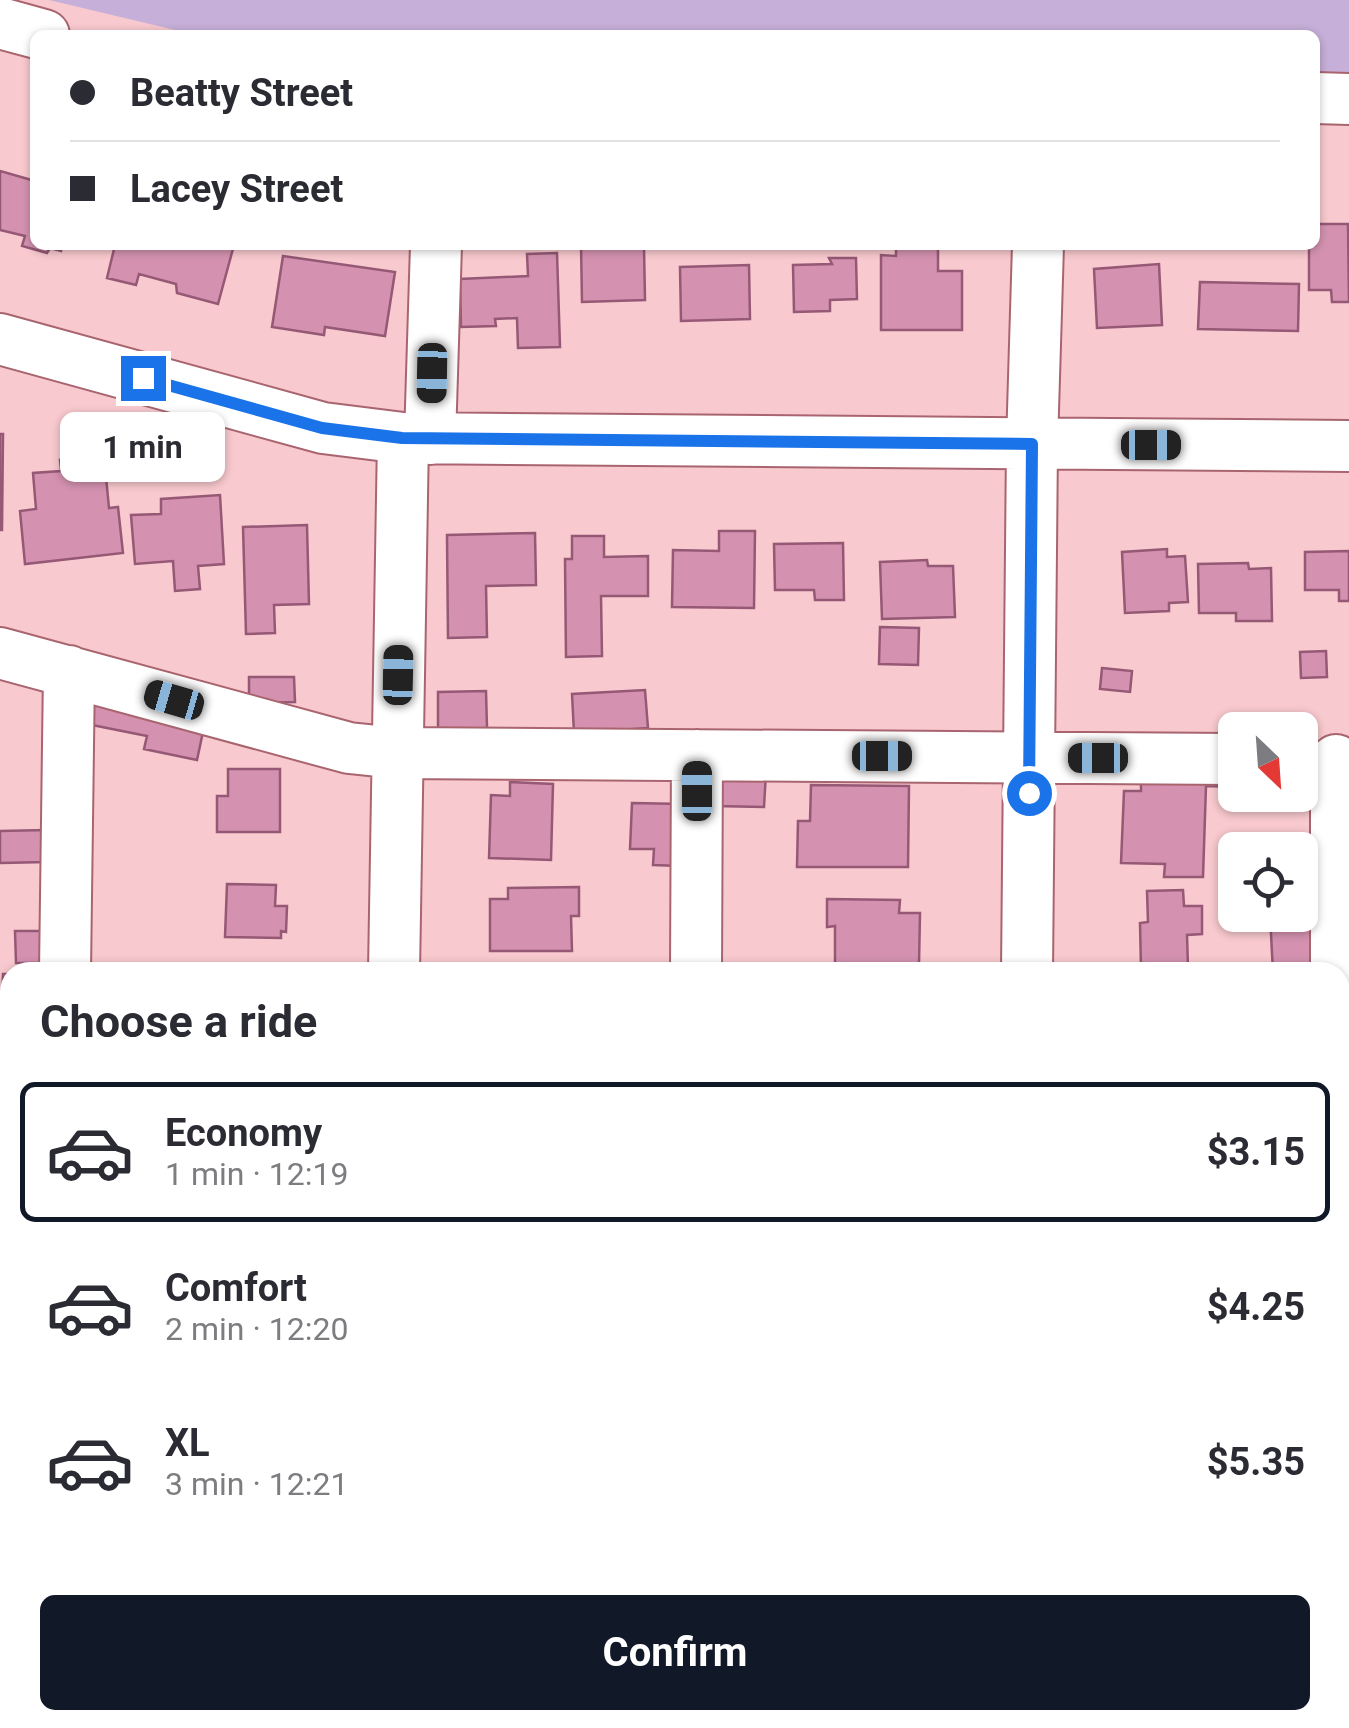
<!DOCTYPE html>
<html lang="en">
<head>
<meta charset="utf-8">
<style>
  :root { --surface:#fff; --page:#f2f2f3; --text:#2b2b33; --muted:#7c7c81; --line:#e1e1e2; --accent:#111827 }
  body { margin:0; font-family:Roboto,sans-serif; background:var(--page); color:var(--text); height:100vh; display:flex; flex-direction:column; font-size:38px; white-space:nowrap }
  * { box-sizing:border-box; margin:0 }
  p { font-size:32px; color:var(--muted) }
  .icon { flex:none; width:55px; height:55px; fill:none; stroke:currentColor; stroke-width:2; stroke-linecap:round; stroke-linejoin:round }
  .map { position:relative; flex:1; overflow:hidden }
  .side { position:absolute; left:0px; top:962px; width:1350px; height:768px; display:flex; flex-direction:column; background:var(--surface); border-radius:30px 30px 0 0; box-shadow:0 2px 8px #0004 }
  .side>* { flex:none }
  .guide { position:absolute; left:30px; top:30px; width:1290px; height:220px; border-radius:15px; box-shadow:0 2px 8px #0004; display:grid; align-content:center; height:220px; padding:0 40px; background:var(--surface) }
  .needle { width:65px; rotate:155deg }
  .controls { position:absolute; left:1218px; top:712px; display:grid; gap:20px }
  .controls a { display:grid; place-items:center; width:100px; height:100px; border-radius:15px; background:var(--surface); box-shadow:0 2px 8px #0004; font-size:50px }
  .end { position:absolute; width:45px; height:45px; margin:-22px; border:12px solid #1a73e8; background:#fff; box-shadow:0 0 0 5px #fff }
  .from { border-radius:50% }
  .bubble { position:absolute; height:70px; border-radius:15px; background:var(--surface); box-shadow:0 2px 8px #0004; font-size:32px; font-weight:700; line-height:70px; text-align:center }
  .car { position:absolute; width:30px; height:60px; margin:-30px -15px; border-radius:12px; box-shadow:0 0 8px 2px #0007; background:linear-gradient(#222 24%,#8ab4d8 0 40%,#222 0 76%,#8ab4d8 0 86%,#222 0) }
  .guide b { display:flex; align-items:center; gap:35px; height:95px; font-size:38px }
  .guide b+b { border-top:2px solid var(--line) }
  .guide i { width:25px; height:25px; background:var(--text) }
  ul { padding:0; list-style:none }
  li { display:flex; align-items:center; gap:30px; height:140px; margin:0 20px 15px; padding:0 20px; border:5px solid transparent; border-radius:15px }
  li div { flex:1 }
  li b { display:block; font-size:38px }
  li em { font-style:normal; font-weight:700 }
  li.selected { border-color:var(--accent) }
  li>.icon { width:90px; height:90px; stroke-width:1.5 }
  h2 { padding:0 40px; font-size:45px; line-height:120px }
  .cta { display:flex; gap:20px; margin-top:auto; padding:20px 40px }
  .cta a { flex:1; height:115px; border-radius:15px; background:var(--accent); color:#fff; font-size:40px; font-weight:700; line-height:115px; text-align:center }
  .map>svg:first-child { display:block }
  .green { fill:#c6afd8 }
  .building { fill:#d492b0; stroke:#955875; stroke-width:2.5 }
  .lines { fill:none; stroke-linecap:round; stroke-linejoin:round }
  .minor-casing { stroke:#a9656f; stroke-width:54 }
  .major-casing { stroke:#fff; stroke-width:59 }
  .minor { stroke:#fff; stroke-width:50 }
  .major { stroke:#f1cb9b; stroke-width:55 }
  .route { stroke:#1a73e8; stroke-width:12 }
</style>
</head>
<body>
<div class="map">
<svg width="1349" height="1728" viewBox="0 0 1349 1728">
  <rect width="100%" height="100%" fill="#f8c9ce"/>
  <path class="green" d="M49 0H1349V73H1315V35H196Z"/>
  <path class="building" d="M0 171 35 181V245H63L61 251 50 248 47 253 22 246 25 236 0 230Z
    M1315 224H1348L1349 302H1332L1331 290H1309V245H1315Z
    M115 245H234L218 304 177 293 176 284 139 274 136 285 107 278Z
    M581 245 644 247 645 300 582 302Z
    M896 245H938V271H962V330H881V255L896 256Z
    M557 253 560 347 518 348 517 318 495 319 496 326 461 327 460 279 528 276 527 254Z
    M283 256 395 272 385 336 325 327 324 335 272 327Z
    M829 258H856L857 299 830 300V311L794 312 793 265 832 264Z
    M1159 264 1162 325 1097 328 1094 269Z
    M749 265 750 319 681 321 680 267Z
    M1200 282 1299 284 1298 331 1198 329Z
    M0 434H3L2 530H0Z
    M104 456 109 508 118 507 123 553 25 564 20 511 36 509 33 473 61 471 60 460Z
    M220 495 224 564 198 566 200 589 175 591 173 561 135 564 131 515 161 514V499Z
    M307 525 309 604 274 605 275 633 246 634 243 527Z
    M719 531H755L754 608 672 607 673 550 719 551Z
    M535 533 536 585 486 586 487 637 448 638 447 535Z
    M572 536H604V557L648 556V596H601L602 656 566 657 565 559H572Z
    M843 543 844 600H815L814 590H775L774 544Z
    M1167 549V557L1185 556 1188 602 1169 603V611L1125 613 1122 552Z
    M1349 551V601H1339V590H1305V552Z
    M927 560 928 566H953L955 617 882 619 880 562Z
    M1248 563 1249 569 1271 568 1272 621H1236V613H1199L1198 564Z
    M880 627 919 628 918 665 879 664Z
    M1326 651 1327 677 1301 678 1300 652Z
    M1102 668 1132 671 1130 692 1100 689Z
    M249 677H294L295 702 249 703Z
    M645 690 648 728 574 733 572 694Z
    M486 691 487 728 438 729V692Z
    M90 704 204 727 197 760 144 749 147 736 87 724Z
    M228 769H280V832H217V796H228Z
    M717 770 766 772 764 807 715 806Z
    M1141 777 1234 780 1233 787 1206 786 1203 877H1164L1165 864 1121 863 1124 791H1141Z
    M510 782 553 784 551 860 489 858 491 795 510 796Z
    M811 785 909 786 908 867H797L798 821H810Z
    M632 803 683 804 680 866 653 865 654 849H630Z
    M46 830 47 862 0 863V831Z
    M1300 883H1312L1316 972H1273L1270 915H1300Z
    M227 884 276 885 275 906H287L286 932 281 931V938L225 937Z
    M579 887V916H571L572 951H490V899H508V888Z
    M1183 890 1184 906H1202V934L1187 935 1188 967 1141 969 1140 923 1148 922 1147 891Z
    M827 899 900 900 899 913H920L919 965 835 963V926L827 927Z
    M15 931H45V963H16Z
    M3 974H10V1062L0 1061Z
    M8 1328H10V1406H7Z
    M1340 1366H1349V1423H1340Z"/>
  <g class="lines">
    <defs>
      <path id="minor" d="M0 23 44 35
        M1315 98 1349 99
        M0 339 323 428 403 438 1349 446
        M430 439 436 245
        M0 653 349 748 397 753 1235 759
        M65 972 69 671
        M394 972 403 438
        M696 972 697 755
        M1027 972 1032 444 1038 245
        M1336 972V760
        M0 1204H10
        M1340 1214 1349 1215"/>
      <path id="major" d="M0 1516H10
        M1340 1529 1349 1530
        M0 1566 10 1567
        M1340 1575H1349"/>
    </defs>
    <use href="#minor" class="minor-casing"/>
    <use href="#major" class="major-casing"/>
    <use href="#minor" class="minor"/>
    <use href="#major" class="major"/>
  </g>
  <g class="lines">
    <path class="route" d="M143 378 322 428 402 438 1032 444 1029 793"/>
  </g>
</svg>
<div class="controls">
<a><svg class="needle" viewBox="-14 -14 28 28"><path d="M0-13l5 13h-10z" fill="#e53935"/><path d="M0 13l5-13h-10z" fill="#7c7c81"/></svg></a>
<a><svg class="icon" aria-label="locate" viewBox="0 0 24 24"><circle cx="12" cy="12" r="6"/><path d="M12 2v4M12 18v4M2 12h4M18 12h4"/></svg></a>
</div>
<i class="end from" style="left:1029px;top:793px"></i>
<i class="end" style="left:143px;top:378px"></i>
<div class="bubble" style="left:60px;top:412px;width:165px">1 min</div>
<i class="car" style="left:432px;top:373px;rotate:181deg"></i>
<i class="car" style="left:1151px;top:445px;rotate:90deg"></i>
<i class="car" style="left:398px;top:675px;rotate:1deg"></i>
<i class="car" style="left:174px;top:700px;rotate:286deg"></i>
<i class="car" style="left:882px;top:756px;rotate:90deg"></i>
<i class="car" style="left:1098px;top:758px;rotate:270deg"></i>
<i class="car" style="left:697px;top:791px;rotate:0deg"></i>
<div class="guide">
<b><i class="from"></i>Beatty Street</b>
<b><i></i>Lacey Street</b>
</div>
<section class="side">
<h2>Choose a ride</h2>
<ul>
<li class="selected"><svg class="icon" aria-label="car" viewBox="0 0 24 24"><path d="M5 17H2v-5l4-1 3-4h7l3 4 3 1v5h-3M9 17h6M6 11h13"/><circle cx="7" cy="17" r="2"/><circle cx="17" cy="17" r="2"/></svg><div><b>Economy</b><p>1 min · 12:19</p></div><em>$3.15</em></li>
<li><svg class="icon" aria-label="car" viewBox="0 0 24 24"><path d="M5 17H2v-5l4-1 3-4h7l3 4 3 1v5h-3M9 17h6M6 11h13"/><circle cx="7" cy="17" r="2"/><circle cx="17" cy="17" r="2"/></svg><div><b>Comfort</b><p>2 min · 12:20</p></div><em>$4.25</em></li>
<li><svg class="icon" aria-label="car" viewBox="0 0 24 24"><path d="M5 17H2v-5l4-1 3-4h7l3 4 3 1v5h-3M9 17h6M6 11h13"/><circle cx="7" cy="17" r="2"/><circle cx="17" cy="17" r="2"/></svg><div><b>XL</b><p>3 min · 12:21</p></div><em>$5.35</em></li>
</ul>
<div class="cta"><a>Confirm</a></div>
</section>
</div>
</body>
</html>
